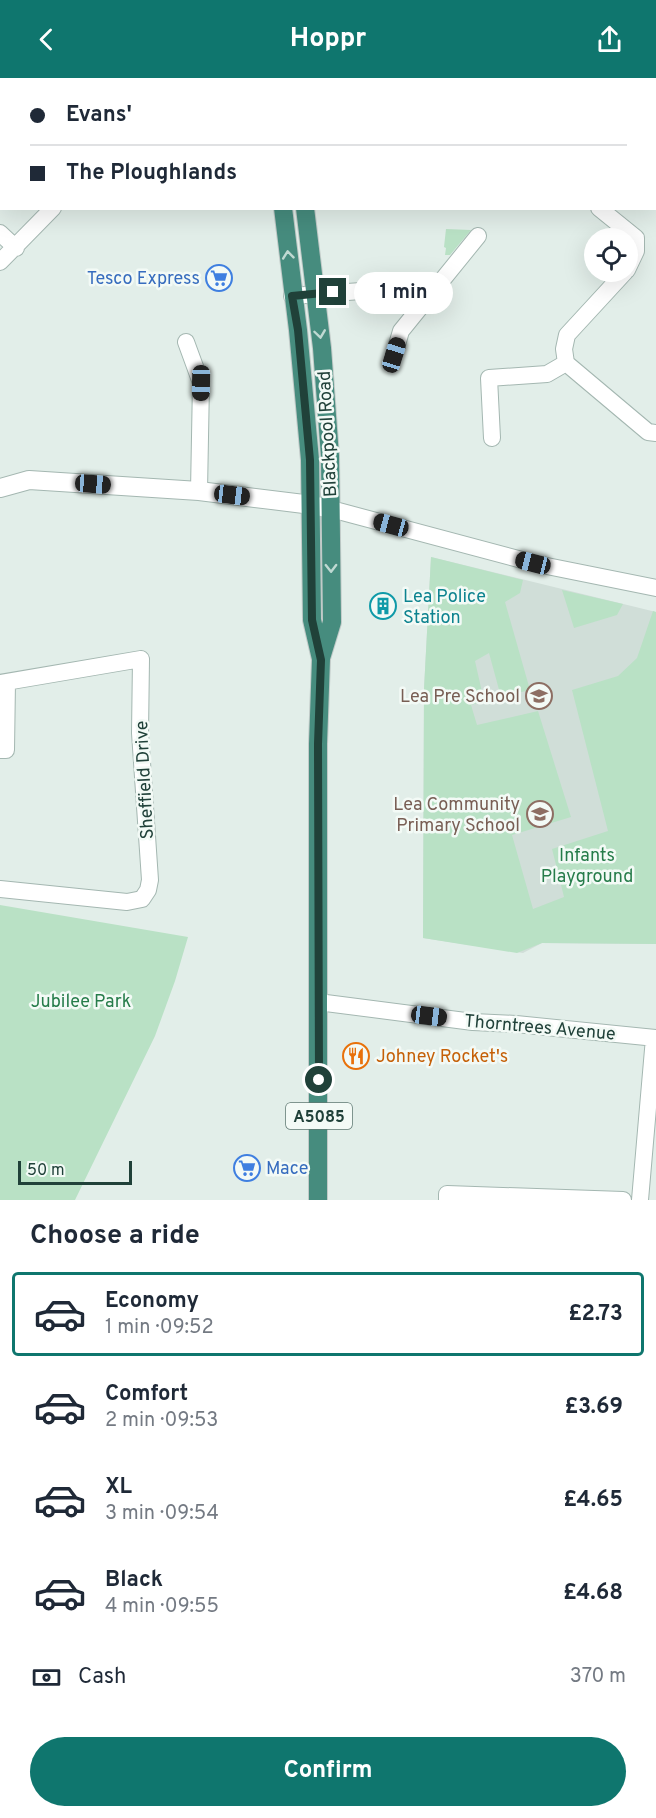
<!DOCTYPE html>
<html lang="en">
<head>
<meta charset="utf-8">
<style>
  :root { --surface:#fff; --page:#f6f6f7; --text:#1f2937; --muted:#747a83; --line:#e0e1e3; --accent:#0f766e }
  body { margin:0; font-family:Overpass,sans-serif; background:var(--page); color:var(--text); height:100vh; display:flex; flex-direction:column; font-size:22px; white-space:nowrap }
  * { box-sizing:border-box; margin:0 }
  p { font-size:20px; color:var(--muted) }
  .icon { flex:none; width:33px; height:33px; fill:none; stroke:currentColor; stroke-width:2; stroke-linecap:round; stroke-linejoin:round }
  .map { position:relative; height:1122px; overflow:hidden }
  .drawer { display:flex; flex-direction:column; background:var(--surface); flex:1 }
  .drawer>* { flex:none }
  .top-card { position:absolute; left:0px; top:0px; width:657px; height:132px; box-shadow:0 6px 24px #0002; display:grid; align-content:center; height:132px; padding:0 30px; background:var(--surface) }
  .buttons { position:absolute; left:584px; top:150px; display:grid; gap:12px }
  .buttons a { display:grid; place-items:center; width:54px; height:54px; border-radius:50%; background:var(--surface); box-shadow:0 6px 24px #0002; font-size:30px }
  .scale { position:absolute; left:18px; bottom:15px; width:114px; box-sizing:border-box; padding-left:6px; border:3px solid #204139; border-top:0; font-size:16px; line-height:21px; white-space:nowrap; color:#204139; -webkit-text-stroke:4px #f3faf6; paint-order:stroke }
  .end { position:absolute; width:27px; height:27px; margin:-14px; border:8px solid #204139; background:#fff; box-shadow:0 0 0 3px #fff }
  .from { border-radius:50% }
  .bubble { position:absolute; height:42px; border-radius:21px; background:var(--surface); box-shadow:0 6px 24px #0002; font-size:20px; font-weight:700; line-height:42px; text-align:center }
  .car { position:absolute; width:18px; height:36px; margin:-18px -9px; border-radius:8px; box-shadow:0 0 4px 2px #0007; background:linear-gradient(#222 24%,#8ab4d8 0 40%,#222 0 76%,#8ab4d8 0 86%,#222 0) }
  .top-card b { display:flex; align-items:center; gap:21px; height:57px; font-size:22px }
  .top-card b+b { border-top:2px solid var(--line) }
  .top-card i { width:15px; height:15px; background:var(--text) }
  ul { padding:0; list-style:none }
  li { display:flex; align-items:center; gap:18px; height:84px; margin:0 12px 9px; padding:0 18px; border:3px solid transparent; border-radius:6px }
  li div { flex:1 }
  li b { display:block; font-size:22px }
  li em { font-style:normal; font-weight:700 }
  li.current { border-color:var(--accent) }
  li>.icon { width:54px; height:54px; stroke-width:1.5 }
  h2 { padding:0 30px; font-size:27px; line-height:72px }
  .pay { display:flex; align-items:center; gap:15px; height:66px; padding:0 30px; font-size:22px }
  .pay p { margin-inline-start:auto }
  .action { display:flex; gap:12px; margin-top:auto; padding:12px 30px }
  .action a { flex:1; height:69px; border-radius:36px; background:var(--accent); color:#fff; font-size:24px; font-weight:700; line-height:69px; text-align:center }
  header { display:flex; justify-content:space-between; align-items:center; height:78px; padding:0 30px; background:var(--accent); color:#fff; font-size:27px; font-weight:700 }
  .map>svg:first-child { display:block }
  .built { fill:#d0ded8 }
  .green { fill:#b9e1c5 }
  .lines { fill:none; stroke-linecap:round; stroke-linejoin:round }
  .minor-casing { stroke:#a4b7b1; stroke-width:18 }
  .tertiary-casing { stroke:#a4b7b1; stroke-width:20 }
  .trunk-casing { stroke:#c1cac8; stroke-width:20 }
  .minor { stroke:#fff; stroke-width:16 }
  .tertiary { stroke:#fff; stroke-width:18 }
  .trunk { stroke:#468c7e; stroke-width:18 }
  .oneway { stroke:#bfd9d2 }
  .route { stroke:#204139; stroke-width:8 }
  .labels { text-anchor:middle; stroke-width:5; stroke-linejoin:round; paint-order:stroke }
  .shield { fill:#f3faf6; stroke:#5f7872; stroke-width:1.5 }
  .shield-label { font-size:16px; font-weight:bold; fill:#204139 }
  .shop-label { font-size:18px; fill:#366cbe; stroke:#f3faf6; text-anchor:end }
  .street-label { font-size:18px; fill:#204139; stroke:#f3faf6 }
  .culture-label { font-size:18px; fill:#0d838f; stroke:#f3faf6; text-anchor:start }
  .education-label { font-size:18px; fill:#785e54; stroke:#f3faf6; text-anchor:end }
  .park-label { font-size:18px; fill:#267c4a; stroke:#f3faf6 }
  .food-label { font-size:18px; fill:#c56008; stroke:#f3faf6; text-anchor:start }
</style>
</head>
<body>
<header><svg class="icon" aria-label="back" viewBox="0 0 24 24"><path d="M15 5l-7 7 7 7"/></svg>Hoppr<svg class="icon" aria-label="share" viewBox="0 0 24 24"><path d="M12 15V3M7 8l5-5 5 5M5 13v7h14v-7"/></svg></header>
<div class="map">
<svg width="656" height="1122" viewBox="0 0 656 1122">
  <rect width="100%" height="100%" fill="#e2eee9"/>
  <path class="built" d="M431 479 656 534V866L542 865 523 875 423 860 424 611Z"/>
  <path class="green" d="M446 151 471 152 450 177H445L446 170 444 169Z
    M431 479 523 502 520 515 505 524 530 612 501 619 489 575 475 583 484 623 471 627 477 647 538 633 571 739 512 757 533 831 564 819 552 771 608 753 572 612 618 598 637 580 653 533 656 534V866L542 865 517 875 423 860 424 611Z
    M562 512 623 526 617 537 574 550Z
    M0 827 188 859 175 903 155 958 75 1122H0Z"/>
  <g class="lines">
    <defs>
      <path id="minor" d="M335 0V2
        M93 2V0
        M575 2V0
        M595 2 598 0
        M599 130 636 160V173L627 192
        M0 155 16 170
        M0 184 53 130
        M292 218 389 211 427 222
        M186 264 201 305 199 413
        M394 277 401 253 478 158
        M566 285 648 354 656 355
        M492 360 489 300 547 296 566 285 564 271 567 257 625 194
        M331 431 537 486 656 510
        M0 605 141 581 140 655 150 802 148 812 142 821 127 824 0 811
        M0 672H6L7 604
        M318 924 473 944 516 946 656 960
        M447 1122V1116L623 1122
        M640 1122 654 960"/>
      <path id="tertiary" d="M0 410 29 402 199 413 312 427 331 431"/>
      <path id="trunk" d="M289 0 290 2
        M283 130 298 252 310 382 312 542 321 581 318 666V1122
        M305 130 322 270 330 378 332 544 321 580"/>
    </defs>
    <use href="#minor" class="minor-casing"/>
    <use href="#tertiary" class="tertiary-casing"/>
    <use href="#trunk" class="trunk-casing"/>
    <use href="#minor" class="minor"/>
    <use href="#tertiary" class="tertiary"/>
    <use href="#trunk" class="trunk"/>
  </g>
  <defs><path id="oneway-chevron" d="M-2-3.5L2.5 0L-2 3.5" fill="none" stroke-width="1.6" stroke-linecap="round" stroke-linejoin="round" transform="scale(1.5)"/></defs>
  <g class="oneway">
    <use href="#oneway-chevron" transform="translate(288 177) rotate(-96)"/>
    <use href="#oneway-chevron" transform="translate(320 256) rotate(82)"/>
    <use href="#oneway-chevron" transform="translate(331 490) rotate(89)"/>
  </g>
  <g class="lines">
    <path class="route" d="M319 1002 318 666 321 582 312 542 310 382 298 252 292 218 333 214"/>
  </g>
  <defs>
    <symbol id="supermarket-ring" viewBox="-11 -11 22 22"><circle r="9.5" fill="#f3faf6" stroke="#3f7fe0" stroke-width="1.5"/><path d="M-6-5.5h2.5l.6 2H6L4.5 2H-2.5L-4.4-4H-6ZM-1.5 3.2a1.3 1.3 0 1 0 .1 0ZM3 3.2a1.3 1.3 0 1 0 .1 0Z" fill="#3f7fe0"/></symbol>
    <symbol id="building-ring" viewBox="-11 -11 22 22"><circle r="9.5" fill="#f3faf6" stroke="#0f9aa8" stroke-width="1.5"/><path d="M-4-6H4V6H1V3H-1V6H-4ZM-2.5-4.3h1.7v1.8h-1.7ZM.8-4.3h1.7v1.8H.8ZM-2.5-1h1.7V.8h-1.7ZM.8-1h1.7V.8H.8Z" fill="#0f9aa8"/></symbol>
    <symbol id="school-ring" viewBox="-11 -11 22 22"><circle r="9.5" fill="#f3faf6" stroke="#8d6e63" stroke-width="1.5"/><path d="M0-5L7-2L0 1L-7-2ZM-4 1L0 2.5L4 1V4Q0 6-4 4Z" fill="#8d6e63"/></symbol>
    <symbol id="restaurant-ring" viewBox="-11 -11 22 22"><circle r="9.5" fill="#f3faf6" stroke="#e8710a" stroke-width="1.5"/><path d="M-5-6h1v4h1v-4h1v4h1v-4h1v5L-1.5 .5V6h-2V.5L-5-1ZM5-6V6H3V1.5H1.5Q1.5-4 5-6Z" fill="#e8710a"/></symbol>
  </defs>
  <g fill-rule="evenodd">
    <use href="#supermarket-ring" x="204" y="185" width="30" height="30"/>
    <use href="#building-ring" x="368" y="513" width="30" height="30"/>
    <use href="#school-ring" x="524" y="603" width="30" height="30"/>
    <use href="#school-ring" x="525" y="721" width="30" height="30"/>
    <use href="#restaurant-ring" x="341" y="963" width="30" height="30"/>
    <use href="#supermarket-ring" x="232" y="1075" width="30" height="30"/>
  </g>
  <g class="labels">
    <rect class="shield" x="286" y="1025" width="66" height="26" rx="4.5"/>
    <g class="shield-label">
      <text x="319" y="1044">A5085</text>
    </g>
    <g class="shop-label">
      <text x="200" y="206">Tesco Express</text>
      <text x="266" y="1096" text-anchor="start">Mace</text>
    </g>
    <g class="street-label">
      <text transform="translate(327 356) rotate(-93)" y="6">Blackpool Road</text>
      <text transform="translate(144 702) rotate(-93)" y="6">Sheffield Drive</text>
      <text transform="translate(540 949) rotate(5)" y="6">Thorntrees Avenue</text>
    </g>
    <g class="culture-label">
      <text x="403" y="524">Lea Police<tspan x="403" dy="21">Station</tspan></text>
    </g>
    <g class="education-label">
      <text x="520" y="624">Lea Pre School</text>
      <text x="520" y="732">Lea Community<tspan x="520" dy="21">Primary School</tspan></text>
    </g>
    <g class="park-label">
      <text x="587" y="783">Infants<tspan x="587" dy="21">Playground</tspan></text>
      <text x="81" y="929">Jubilee Park</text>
    </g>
    <g class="food-label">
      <text x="376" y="984">Johney Rocket's</text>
    </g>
  </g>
</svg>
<div class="buttons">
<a><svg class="icon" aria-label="locate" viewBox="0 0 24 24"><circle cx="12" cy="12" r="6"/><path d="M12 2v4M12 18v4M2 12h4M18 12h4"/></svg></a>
</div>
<div class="scale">50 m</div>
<i class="end from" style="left:319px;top:1002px"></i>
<i class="end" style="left:333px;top:214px"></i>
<div class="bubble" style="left:354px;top:194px;width:99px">1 min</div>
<i class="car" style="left:394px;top:277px;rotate:17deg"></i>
<i class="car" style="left:201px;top:305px;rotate:181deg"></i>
<i class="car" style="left:93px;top:406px;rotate:94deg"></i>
<i class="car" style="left:232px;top:417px;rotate:97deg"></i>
<i class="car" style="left:391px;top:447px;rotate:285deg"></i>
<i class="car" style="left:533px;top:485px;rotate:284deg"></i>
<i class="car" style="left:429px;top:938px;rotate:97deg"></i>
<div class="top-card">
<b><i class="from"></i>Evans'</b>
<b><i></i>The Ploughlands</b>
</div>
</div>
<section class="drawer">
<h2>Choose a ride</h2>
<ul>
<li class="current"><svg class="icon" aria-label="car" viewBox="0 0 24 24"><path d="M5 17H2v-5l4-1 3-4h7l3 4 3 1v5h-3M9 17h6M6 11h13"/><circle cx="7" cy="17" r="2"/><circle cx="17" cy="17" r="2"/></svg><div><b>Economy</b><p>1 min · 09:52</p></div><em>£2.73</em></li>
<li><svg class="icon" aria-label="car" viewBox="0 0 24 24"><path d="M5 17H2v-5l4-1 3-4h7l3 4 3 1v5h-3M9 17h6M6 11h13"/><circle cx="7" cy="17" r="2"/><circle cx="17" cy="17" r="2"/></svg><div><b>Comfort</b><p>2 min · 09:53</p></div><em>£3.69</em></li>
<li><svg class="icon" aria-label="car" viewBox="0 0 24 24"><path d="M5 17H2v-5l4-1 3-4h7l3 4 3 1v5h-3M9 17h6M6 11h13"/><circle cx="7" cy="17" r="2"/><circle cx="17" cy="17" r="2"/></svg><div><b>XL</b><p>3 min · 09:54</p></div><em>£4.65</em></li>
<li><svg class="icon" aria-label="car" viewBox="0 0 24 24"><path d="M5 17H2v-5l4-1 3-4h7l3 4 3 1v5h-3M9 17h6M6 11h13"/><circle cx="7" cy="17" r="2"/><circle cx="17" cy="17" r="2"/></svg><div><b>Black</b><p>4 min · 09:55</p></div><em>£4.68</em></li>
</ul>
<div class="pay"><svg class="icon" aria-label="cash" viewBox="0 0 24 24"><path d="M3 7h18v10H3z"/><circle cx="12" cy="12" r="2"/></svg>Cash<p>370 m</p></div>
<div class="action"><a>Confirm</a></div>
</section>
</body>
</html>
